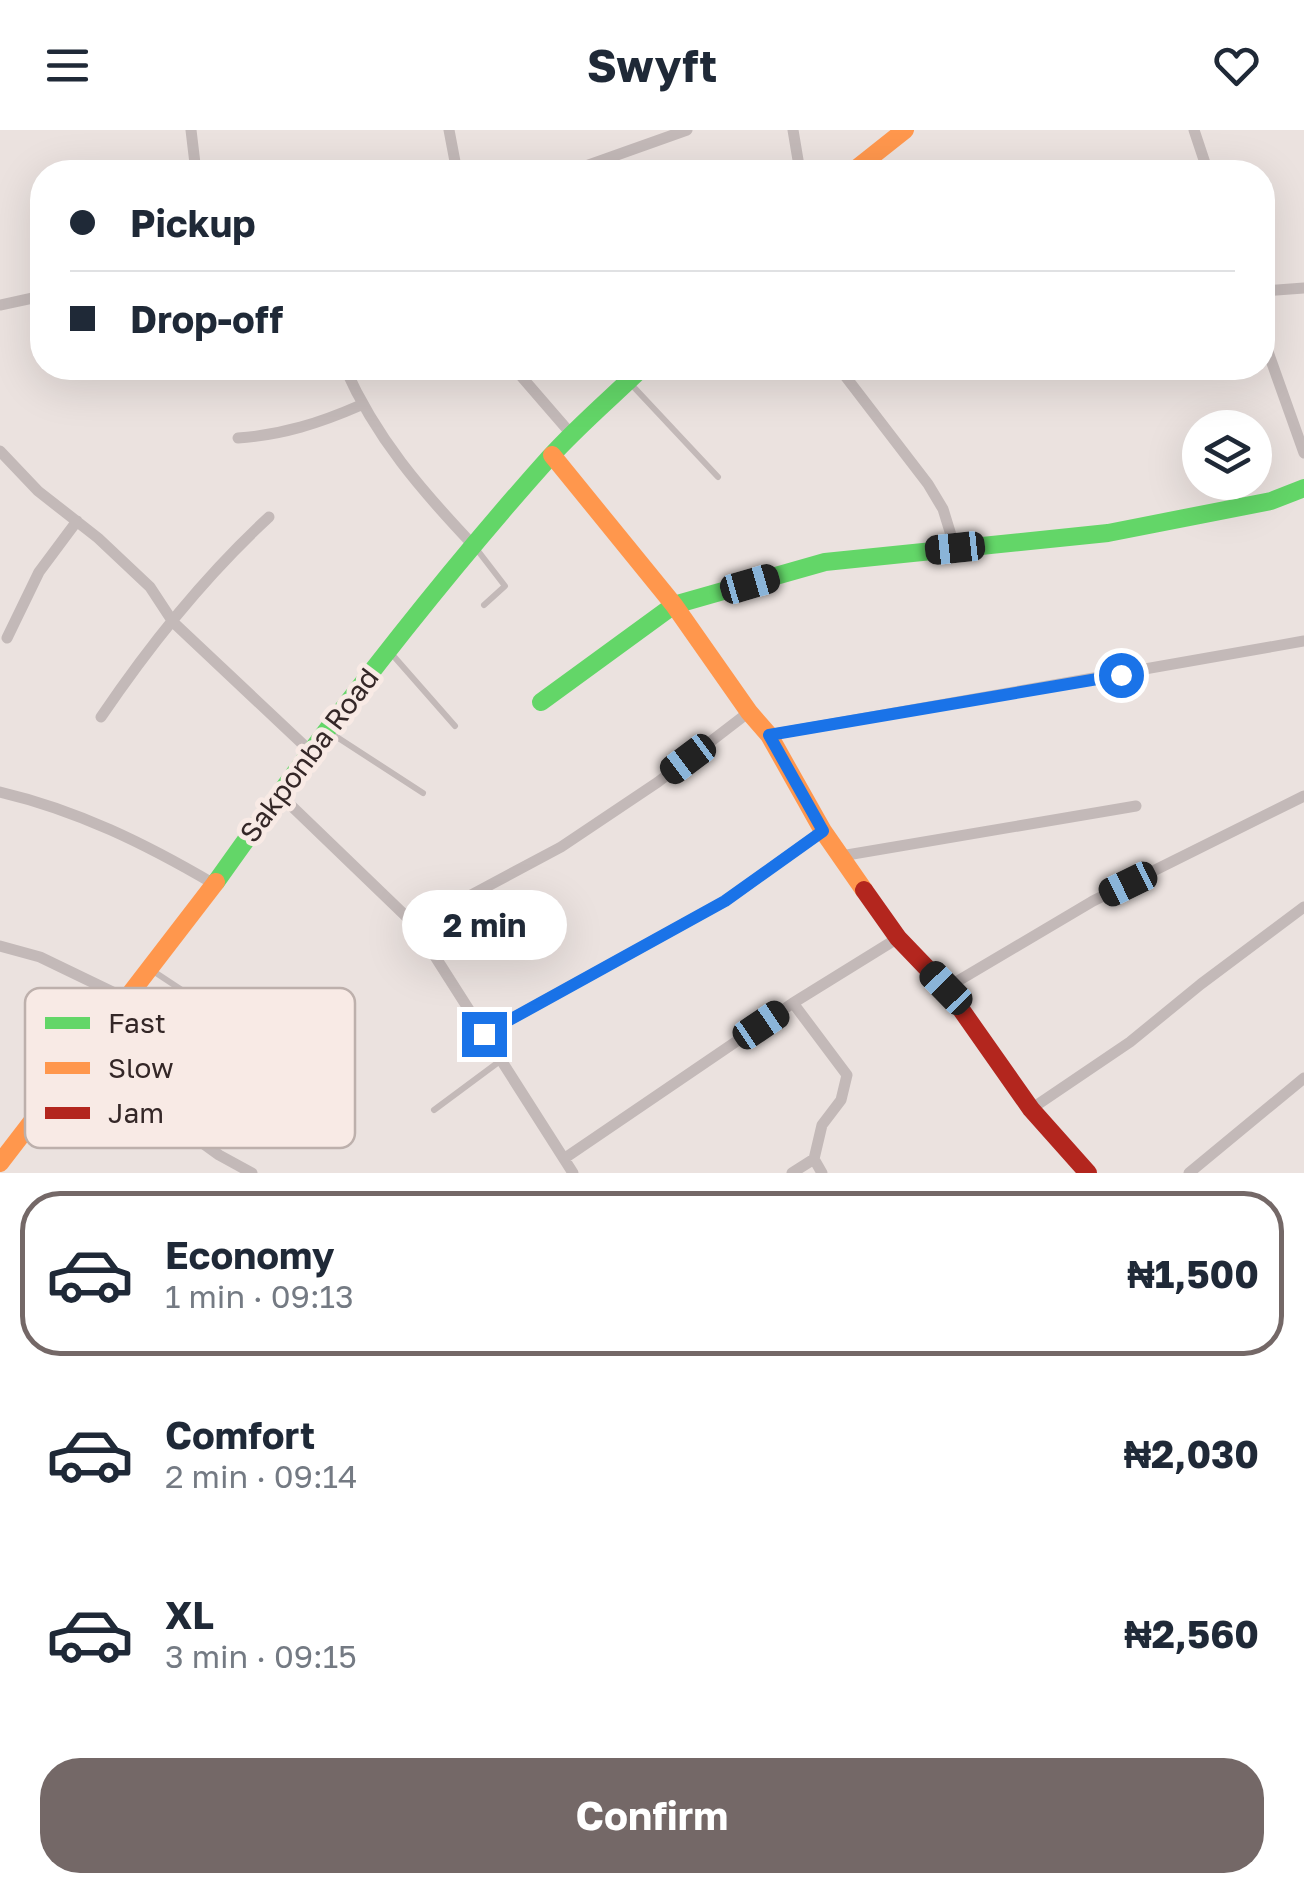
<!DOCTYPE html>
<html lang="en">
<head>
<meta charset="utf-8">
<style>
  :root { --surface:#fff; --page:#f6f6f7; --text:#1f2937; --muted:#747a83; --line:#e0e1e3; --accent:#746867 }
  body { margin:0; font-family:"Golos Text",sans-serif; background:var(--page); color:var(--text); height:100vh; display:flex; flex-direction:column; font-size:38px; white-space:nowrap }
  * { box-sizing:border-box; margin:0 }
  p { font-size:32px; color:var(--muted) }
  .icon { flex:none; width:55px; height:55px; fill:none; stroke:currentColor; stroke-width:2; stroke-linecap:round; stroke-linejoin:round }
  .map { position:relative; height:1043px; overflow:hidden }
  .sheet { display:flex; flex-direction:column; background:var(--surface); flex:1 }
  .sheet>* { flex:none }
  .hud { position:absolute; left:30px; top:30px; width:1245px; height:220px; border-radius:40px; box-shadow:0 10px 40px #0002; display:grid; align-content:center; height:220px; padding:0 40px; background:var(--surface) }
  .fabs { position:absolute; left:1182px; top:280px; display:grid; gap:20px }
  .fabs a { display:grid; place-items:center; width:90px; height:90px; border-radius:50%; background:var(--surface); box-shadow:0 10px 40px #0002; font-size:50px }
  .end { position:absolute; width:45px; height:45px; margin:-22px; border:12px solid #1a73e8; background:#fff; box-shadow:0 0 0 5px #fff }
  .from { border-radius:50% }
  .bubble { position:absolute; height:70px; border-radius:35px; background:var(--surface); box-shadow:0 10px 40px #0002; font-size:32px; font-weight:700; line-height:70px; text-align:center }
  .car { position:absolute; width:30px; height:60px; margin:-30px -15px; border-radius:12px; box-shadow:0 0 8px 2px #0007; background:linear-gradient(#222 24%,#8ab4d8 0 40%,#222 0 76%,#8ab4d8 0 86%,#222 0) }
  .hud b { display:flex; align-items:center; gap:35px; height:95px; font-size:38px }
  .hud b+b { border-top:2px solid var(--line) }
  .hud i { width:25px; height:25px; background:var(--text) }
  ul { padding:18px 0 0; list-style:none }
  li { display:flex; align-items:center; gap:30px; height:165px; margin:0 20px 15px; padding:0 20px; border:5px solid transparent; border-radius:40px }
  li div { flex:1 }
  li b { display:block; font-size:38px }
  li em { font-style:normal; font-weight:700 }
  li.on { border-color:var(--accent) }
  li>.icon { width:90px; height:90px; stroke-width:1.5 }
  .cta { display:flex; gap:20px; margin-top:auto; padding:20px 40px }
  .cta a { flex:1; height:115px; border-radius:40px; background:var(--accent); color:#fff; font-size:40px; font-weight:700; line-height:115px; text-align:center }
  header { display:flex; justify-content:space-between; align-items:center; height:130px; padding:0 40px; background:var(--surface); font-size:45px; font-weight:700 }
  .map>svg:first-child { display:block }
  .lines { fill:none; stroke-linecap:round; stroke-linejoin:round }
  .lane { stroke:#c3b9b8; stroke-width:6 }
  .street { stroke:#c3b9b8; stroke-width:11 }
  .fast { stroke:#63d668; stroke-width:18 }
  .slow { stroke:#ff974d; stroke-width:18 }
  .jam { stroke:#b3261e; stroke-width:18 }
  .route { stroke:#1a73e8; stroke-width:12 }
  .labels { text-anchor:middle; stroke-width:10; stroke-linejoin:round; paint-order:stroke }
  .street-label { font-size:28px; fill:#342727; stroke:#f8eae5 }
  .key { fill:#f8eae5; stroke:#bdb0ac; stroke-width:2.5 }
  .key-label { font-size:28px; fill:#342727 }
</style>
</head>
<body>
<header><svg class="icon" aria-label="menu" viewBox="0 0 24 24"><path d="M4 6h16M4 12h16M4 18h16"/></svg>Swyft<svg class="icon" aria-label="heart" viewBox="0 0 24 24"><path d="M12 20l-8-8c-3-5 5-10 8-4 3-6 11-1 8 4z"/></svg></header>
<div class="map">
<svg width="1304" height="1043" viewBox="0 0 1304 1043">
  <rect width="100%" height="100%" fill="#ebe2df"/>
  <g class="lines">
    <path class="lane" d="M629 252 718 347
      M475 417 505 456 484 475
      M390 522 455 596
      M326 600 423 663
      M153 841 244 901
      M165 885 184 864
      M434 980 500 931"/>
    <path class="street" d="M191 0 196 42
      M449 0 457 42
      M793 0 800 42
      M1194 0 1208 42
      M569 42 687 0
      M1262 161 1304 158
      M0 175 42 166
      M1262 205 1304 323
      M345 238C376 308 421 360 474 416
      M514 238 572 305
      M839 238 928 354 943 379 955 418
      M969 242 984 238
      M238 308C282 305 320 293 361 275
      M0 321 38 361 98 408 150 457 173 492 309 620
      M7 508 39 442 77 391
      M101 587C149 516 205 446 269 387
      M769 605 1304 511
      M0 662C77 680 146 714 214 754
      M278 663 415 795 573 1043
      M841 726 1136 676
      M415 795 561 717 658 652 749 582
      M0 816 40 827 125 868
      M946 858 1093 771 1304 666
      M793 873 847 945 841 970 822 995 814 1029 822 1043
      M484 904 725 771 823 701
      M81 925 219 1025 252 1043
      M1031 979 1130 912 1201 854 1304 777
      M565 1028 793 873 898 808
      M792 1043 814 1029
      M1189 1043 1304 948"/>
    <path class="fast" d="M541 572 674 475 825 432 1108 403 1271 371 1304 358
      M216 752C320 605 429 462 549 328 578 296 611 268 642 238"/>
    <path class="slow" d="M852 42 905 0
      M552 325 674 475 749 582 769 605 823 701 864 760
      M0 1033 216 752"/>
    <path class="jam" d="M864 760 898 808 946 858 1031 979 1088 1043"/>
  </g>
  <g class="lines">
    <path class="route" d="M484 904 725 771 823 701 769 605 1121 545"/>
  </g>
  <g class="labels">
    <g class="street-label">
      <text transform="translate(309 625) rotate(-53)" y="10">Sakponba Road</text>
    </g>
  </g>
  <rect x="25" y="858" width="330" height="160" rx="15" class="key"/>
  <rect x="45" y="887" width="45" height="12" fill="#63d668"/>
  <rect x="45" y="932" width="45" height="12" fill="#ff974d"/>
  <rect x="45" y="977" width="45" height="12" fill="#b3261e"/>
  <g class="key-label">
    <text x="108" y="903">Fast</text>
    <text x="108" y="948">Slow</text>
    <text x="108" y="993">Jam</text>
  </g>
</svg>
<div class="fabs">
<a><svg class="icon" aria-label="layers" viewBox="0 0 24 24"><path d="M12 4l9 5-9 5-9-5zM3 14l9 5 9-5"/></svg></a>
</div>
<i class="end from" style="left:1121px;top:545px"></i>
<i class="end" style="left:484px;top:904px"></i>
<div class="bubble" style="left:402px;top:760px;width:165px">2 min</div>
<i class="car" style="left:955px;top:418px;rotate:264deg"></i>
<i class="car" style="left:750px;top:454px;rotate:74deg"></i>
<i class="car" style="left:688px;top:629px;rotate:233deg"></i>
<i class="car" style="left:1128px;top:754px;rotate:244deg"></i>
<i class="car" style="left:946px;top:858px;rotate:316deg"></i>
<i class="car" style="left:761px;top:895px;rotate:56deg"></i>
<div class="hud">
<b><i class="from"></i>Pickup</b>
<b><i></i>Drop-off</b>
</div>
</div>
<section class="sheet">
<ul>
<li class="on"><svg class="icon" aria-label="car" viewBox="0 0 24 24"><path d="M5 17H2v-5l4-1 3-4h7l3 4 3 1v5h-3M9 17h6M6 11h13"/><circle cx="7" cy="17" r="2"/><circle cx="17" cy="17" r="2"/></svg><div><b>Economy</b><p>1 min · 09:13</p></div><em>₦1,500</em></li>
<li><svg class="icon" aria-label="car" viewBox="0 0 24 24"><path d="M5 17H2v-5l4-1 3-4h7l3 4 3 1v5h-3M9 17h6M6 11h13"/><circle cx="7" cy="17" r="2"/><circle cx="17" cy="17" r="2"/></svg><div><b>Comfort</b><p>2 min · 09:14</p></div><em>₦2,030</em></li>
<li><svg class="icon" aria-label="car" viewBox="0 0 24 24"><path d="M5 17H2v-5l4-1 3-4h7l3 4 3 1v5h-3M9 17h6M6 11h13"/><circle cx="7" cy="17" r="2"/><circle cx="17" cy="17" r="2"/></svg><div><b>XL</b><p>3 min · 09:15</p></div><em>₦2,560</em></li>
</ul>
<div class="cta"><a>Confirm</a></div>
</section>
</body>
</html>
